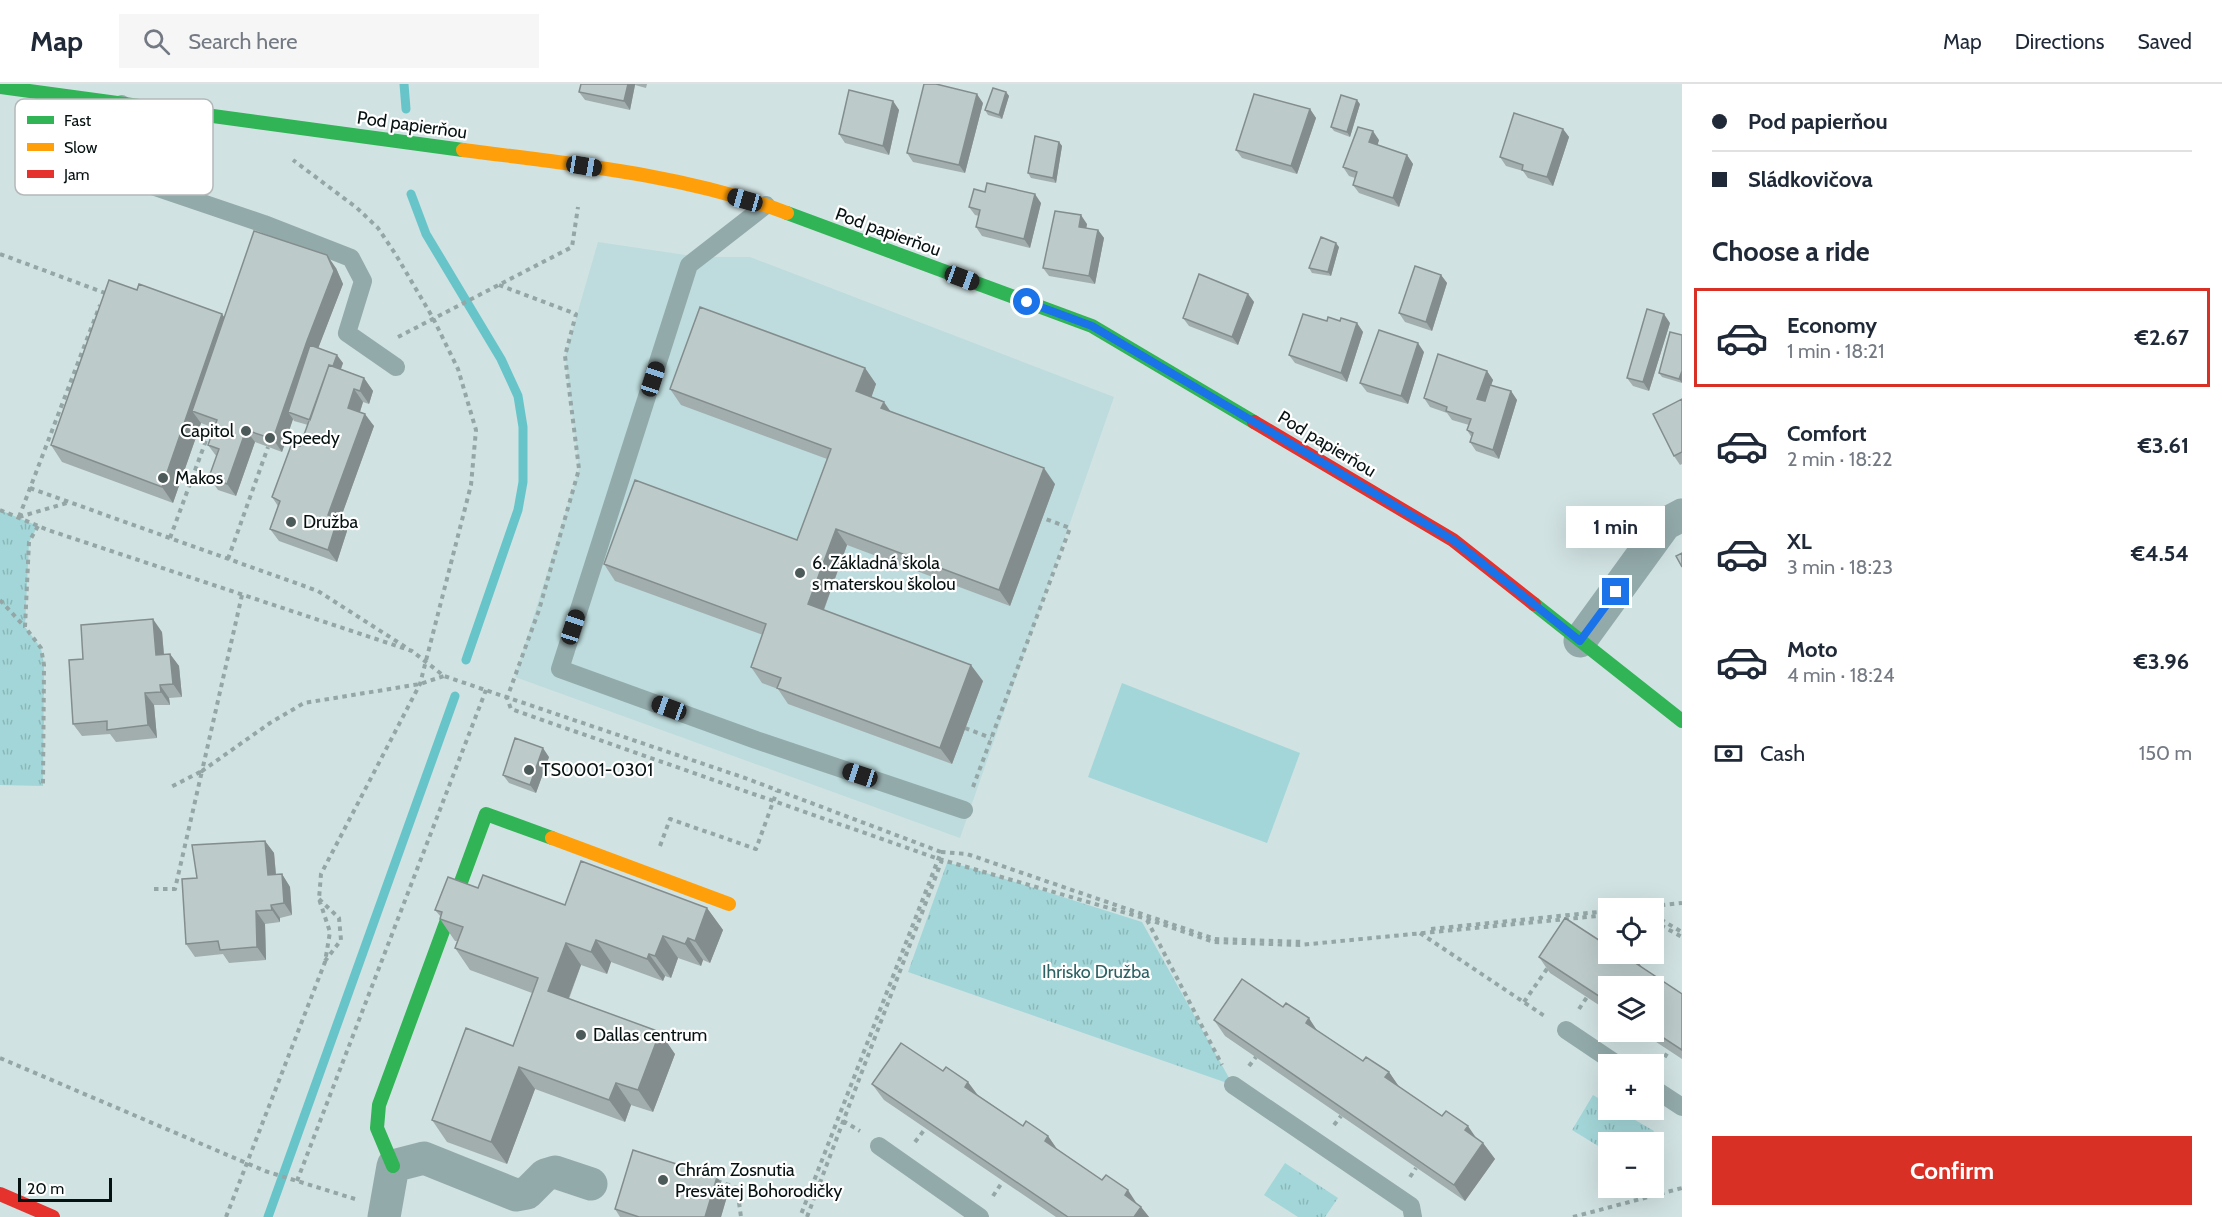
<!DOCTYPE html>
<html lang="en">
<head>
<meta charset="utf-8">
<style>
  :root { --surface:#fff; --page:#f6f6f7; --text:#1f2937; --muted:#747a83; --line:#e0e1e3; --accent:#d93025 }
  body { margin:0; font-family:Cabin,sans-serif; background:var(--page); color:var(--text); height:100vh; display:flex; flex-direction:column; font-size:22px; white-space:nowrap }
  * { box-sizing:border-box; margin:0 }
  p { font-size:20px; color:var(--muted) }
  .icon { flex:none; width:33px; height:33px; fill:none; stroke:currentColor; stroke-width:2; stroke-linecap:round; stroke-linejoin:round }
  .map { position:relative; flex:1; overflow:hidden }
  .details { display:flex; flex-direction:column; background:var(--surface); width:540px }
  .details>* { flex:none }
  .guide { display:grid; align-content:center; height:132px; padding:0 30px; background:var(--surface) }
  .controls { position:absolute; left:1598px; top:814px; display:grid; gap:12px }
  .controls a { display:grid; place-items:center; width:66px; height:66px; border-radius:0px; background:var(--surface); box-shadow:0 6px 24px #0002; font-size:30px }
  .scale { position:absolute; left:18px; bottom:15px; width:94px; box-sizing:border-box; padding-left:6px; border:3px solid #061111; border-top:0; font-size:16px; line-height:21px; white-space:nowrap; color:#061111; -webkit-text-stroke:4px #fff; paint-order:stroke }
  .end { position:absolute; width:27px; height:27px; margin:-14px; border:8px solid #1a73e8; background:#fff; box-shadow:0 0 0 3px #fff }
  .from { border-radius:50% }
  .bubble { position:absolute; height:42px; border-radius:0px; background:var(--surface); box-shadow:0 6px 24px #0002; font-size:20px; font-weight:800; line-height:42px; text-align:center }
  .car { position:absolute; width:18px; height:36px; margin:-18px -9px; border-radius:8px; box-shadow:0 0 4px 2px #0007; background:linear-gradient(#222 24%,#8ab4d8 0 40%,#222 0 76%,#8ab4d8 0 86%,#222 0) }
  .guide b { display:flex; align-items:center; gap:21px; height:57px; font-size:22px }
  .guide b+b { border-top:2px solid var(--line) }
  .guide i { width:15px; height:15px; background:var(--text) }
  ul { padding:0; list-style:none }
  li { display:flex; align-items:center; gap:18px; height:99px; margin:0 12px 9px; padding:0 18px; border:3px solid transparent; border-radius:0px }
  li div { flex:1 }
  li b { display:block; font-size:22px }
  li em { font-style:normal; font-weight:800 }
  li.active { border-color:var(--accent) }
  li>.icon { width:54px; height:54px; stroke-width:1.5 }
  h2 { padding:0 30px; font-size:27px; line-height:72px }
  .pay { display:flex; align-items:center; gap:15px; height:66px; padding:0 30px; font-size:22px }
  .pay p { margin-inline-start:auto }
  .action { display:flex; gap:12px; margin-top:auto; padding:12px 30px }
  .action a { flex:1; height:69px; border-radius:0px; background:var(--accent); color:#fff; font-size:24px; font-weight:800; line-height:69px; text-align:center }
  header { display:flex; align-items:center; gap:36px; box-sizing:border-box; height:84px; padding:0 30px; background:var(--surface); border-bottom:2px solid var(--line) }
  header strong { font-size:28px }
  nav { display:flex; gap:33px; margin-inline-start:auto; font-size:21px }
  .search { width:420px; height:54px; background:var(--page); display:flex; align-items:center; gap:15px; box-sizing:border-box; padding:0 21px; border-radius:0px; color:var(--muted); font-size:22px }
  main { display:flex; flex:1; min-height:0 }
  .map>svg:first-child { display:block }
  .built { fill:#bedcdd }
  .park { fill:url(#park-tufts) }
  .pitch { fill:#a3d6d8 }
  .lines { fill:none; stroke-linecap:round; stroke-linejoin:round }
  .stream { stroke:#67c5c9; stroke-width:9 }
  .path { stroke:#94a6a6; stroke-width:4; stroke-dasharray:4.5 4.5; stroke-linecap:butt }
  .lane { stroke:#93aaab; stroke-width:18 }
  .street { stroke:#93aaab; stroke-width:33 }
  .fast { stroke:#30b455; stroke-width:14 }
  .slow { stroke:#ff9f0a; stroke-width:14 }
  .jam { stroke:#e5322d; stroke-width:14 }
  .wall { fill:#a2aeae }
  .shaded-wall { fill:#848d8d }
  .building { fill:#bccaca; stroke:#848d8d; stroke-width:1.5 }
  .route { stroke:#1a73e8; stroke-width:8 }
  .poi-dot { fill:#4d5a5a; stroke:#fff; stroke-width:2 }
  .labels { text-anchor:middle; stroke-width:4.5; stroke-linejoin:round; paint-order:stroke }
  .street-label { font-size:18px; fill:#061111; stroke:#fff }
  .poi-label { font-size:18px; fill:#061111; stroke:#fff; text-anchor:start }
  .park-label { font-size:18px; fill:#2d6163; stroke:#fff }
  .key { fill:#fff; stroke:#b4b8b8; stroke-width:1.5 }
  .key-label { font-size:16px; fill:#061111 }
</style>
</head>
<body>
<header>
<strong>Map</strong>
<div class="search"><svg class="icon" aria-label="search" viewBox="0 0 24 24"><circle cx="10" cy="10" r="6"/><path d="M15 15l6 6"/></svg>Search here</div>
<nav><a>Map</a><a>Directions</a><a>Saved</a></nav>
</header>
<main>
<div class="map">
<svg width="1682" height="1133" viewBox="0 0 1682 1133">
  <defs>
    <pattern id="park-tufts" width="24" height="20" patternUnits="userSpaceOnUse" patternTransform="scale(1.5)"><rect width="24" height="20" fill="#a3d6d8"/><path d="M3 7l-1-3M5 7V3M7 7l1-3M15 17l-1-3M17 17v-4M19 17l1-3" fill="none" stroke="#8bb7b8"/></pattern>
  </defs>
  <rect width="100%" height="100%" fill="#d1e2e2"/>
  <path class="built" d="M598 158 699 173H750L1114 313 960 754 515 593 579 385 565 272Z"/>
  <path class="park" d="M0 426 38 442 29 458 25 543 41 564 44 581 43 702 0 701Z
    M947 779 964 782 1142 838 1233 1001 908 888Z
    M1593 1011 1608 1020V1026H1618L1654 1047 1647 1059H1608V1068L1572 1046Z
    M1285 1079 1338 1114 1325 1133H1298L1264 1111Z"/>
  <path class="pitch" d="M1122 599 1300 669 1267 759 1088 693Z"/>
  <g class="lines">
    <path class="stream" d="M404 0 406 25
      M411 110 426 150 501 275 518 312 523 343V398L518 426 466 576
      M268 1133 455 612"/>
    <path class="path" d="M0 170 105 209 104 211
      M499 201 576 230 565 272 579 385 539 526 507 614 511 625 939 775 1147 835 1214 858 1300 861 1608 831
      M398 253 572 163 578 123
      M30 404 318 507 407 564
      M0 426 48 446 412 567 444 592 745 694 941 768 800 1133
      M19 433 100 221
      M19 433 70 418
      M38 442 29 458 25 543 41 564 44 581 43 702
      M170 454 211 343
      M228 475 268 363
      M242 511 202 687 270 639 304 619 420 600 444 592
      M0 516 24 542
      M965 644 991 654
      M973 703 1070 444 1043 434
      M660 762 670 735 756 765 777 707
      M941 768 967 770 1215 855 1304 858
      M154 805H175L202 687 169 704
      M319 815 339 834 341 856 325 877
      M1625 825 1682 819
      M1653 831 1682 848
      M1147 836 1222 981
      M1653 837 1682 853
      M1431 845 1608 827
      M1420 849 1546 933
      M1524 918 1549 882
      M1579 925 1587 913
      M0 974 265 1087 355 1115
      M1660 981 1669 966
      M1249 982 1256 973
      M843 1037 860 1047
      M1334 1041 1341 1032
      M915 1058 925 1045
      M1410 1093 1416 1084
      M297 1097 486 606
      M717 1097 737 1104 741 1133
      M993 1112 1003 1097
      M226 1133 325 878 330 848 319 815 321 790 420 600 471 401 476 346 458 285 433 234 396 171 378 144 357 124 293 76
      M807 1133 942 776
      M1573 1133 1682 1104"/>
    <path class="lane" d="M122 20 102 85 264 140 351 174 363 197 347 249 396 283
      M766 121 689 181 560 585 756 656 964 726
      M1566 946 1618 981
      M1233 1001 1411 1122 1413 1133
      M1653 1004 1682 1023
      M879 1062 980 1133"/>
    <path class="street" d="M1580 557 1665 440 1682 431
      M384 1133 393 1082 424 1074 516 1111 527 1109 545 1091 555 1088 591 1100"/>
    <path class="fast" d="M0 3 463 66
      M787 129 1092 242 1254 338
      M1534 520 1682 637
      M393 1082 377 1044 379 1021 486 730 552 754"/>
    <path class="slow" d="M463 66C571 80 683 90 787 129
      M552 754 729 820"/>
    <path class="jam" d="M1254 338 1453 456 1534 520
      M0 1110 53 1133"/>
  </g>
  <path class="wall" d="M581 0H647L646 4 635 1 630 26 585 16 579 8Z
    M1006 8 1009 12 1002 35 988 31 985 26Z
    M893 17 899 26 889 71 845 59 839 50Z
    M983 19 965 89 913 78 907 69Z
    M1360 20 1350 53 1334 47 1331 43Z
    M1310 25 1316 34 1297 90 1242 74 1236 66Z
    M1563 45 1569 53 1553 102 1528 94 1523 87 1506 82 1500 73Z
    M1379 56 1377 61 1407 71 1413 80 1399 123 1359 109 1353 101 1355 94 1349 92 1343 83Z
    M1059 58 1062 62 1056 99 1031 94 1028 89Z
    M985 108 1041 119 1030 164 982 152 976 143 979 132 975 131 969 123Z
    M1087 140 1086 144 1098 146 1104 154 1095 200 1049 192 1043 184Z
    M1339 163 1331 192 1312 189 1309 184Z
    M336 184 343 200 318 264 343 279 341 285 364 294 373 307 369 320 363 318 360 328 374 342 340 436 347 447 337 478 279 457 270 445 278 422 272 413 300 362 308 341 294 337 293 335 282 368 255 358 236 412 218 406 209 393 217 373 208 361 214 344 201 339 173 419 62 378 51 361 137 206 222 230 224 233Z
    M1441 191 1447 199 1432 247 1405 238 1399 229Z
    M1248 210 1254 218 1238 261 1189 242 1183 234Z
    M1327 237 1357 239 1363 248 1347 298 1295 279 1289 271Z
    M1670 239 1649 307 1633 302 1627 294Z
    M1682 251V299L1662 293 1659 289Z
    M1424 268 1408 320 1367 308 1360 299Z
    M865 284 876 300 871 313 891 328 1055 400 1010 522 847 461 824 526 983 597 952 680 788 620 778 605 762 599 751 583 763 551 615 497 604 480 797 456 827 375 681 321 670 305Z
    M1487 287 1493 296 1491 301 1511 307 1517 316 1499 375 1476 367 1470 358 1472 354 1467 346 1469 341 1452 336 1447 329 1430 323 1424 314Z
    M1682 315V380L1680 381 1674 372Z
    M162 548 164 570H170L179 582 182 613 169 614 170 621H154L157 654 116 658 110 650 82 652 73 640 83 575Z
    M549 673 536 709 509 699 503 691Z
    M265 757 274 769 276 790H282L290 803 292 831 280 834V838L265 840 266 876 229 879 223 870 195 873 186 860Z
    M478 804 565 821 707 824 723 846 710 879 703 876 701 882 678 874 671 894 665 892 663 897 611 878 607 890 581 881 569 915 675 970 653 1028 631 1021 625 1038 535 1005 507 1080 447 1058 432 1036 513 962 532 909 470 886 455 864 457 857H455L440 835 441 833 435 826Z
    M1539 873 1643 884 1682 910V975L1641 948H1653V903H1608V927L1550 889Z
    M1214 936 1318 947 1363 977 1389 988 1398 1002 1483 1059 1495 1075 1465 1117 1225 952Z
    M872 1000 978 1011 1023 1042 1048 1052 1057 1065 1141 1123 1149 1133H1056L884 1016Z
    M728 1109 721 1133H620L615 1125Z"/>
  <path class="shaded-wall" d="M628 0H635V1L630 26 624 17Z
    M1006 8 1009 12 1002 35 999 31Z
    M977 10 983 19 965 89 959 81Z
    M1357 16 1360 20 1350 53 1347 48Z
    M893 17 899 26 889 71 883 62Z
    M1310 25 1316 34 1297 90 1291 82Z
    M1563 45 1569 53 1553 102 1547 93Z
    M1373 47 1379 56 1376 67 1369 58Z
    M1059 58 1062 62 1056 99 1053 94Z
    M1407 71 1413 80 1399 123 1393 114Z
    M1035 110 1041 119 1030 164 1024 155Z
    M1081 131 1087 140 1085 152 1079 143Z
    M1098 146 1104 154 1095 200 1089 192Z
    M1336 159 1339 163 1331 192 1328 188Z
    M327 171 336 184 343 200 316 270 288 328 293 335 282 368 273 355Z
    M1441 191 1447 199 1432 247 1426 238Z
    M1248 210 1254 218 1238 261 1232 253Z
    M222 230 233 246 192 327 201 339 173 419 162 403Z
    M1664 230 1670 239 1649 307 1643 298Z
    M1357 239 1363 248 1347 298 1341 289Z
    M1418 259 1424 268 1408 320 1401 312Z
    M337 271 343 279 319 346 313 337Z
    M865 284 876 300 868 323 856 307Z
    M1681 286 1682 287V299L1679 295Z
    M1487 287 1493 296 1483 323 1477 315Z
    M364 294 373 307 369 320 360 307Z
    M354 305 363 318 357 337 348 324Z
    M1511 307 1517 316 1499 375 1493 366Z
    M884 318 895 334 881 324Z
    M365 330 374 342 340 436 347 447 337 478 328 466V431Z
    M246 346 255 358 236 412 227 400Z
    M1044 384 1055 400 1010 522 999 506Z
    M836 445 847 461 820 536 808 520Z
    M153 535 162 548 165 584 156 571Z
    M170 570 179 582 182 613 173 600Z
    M971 581 983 597 952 680 940 664Z
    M160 601 169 614 170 621 161 608Z
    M145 609 154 621 157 654 148 641Z
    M543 664 549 673 536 709 530 701Z
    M265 757 274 769 277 804 268 791Z
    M282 790 290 803 292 831 284 819Z
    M271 821 280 834V838L272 826Z
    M707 824 723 846 710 879 695 857Z
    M256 827 265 840 266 876 257 863Z
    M663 852 678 874 671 894 655 872Z
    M688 854 703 876 701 882 685 860Z
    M596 856 611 878 607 890 591 868Z
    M566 859 581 881 563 929 548 907Z
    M649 870 665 892 663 897 647 875Z
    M1634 872 1645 888 1631 876Z
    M1309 934 1320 951 1306 939Z
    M660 948 675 970 653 1028 638 1006Z
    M519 983 535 1005 507 1080 491 1058Z
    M1389 988 1400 1004 1385 993Z
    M968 998 980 1014 965 1003Z
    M616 999 631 1021 625 1038 609 1016Z
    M1468 1042 1479 1058 1465 1046Z
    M1048 1052 1059 1068 1045 1057Z
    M1483 1059 1495 1075 1465 1117 1454 1101Z
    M717 1093 728 1109 721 1133H705Z
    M1128 1106 1139 1123 1125 1111Z
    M1141 1123 1149 1133H1134Z"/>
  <path class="building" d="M581 0H628L624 17 579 8Z
    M924 0H936L977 10 959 81 907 69Z
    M993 4 1006 8 999 31 985 26Z
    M849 6 893 17 883 62 839 50Z
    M1254 10 1310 25 1291 82 1236 66Z
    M1341 11 1357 16 1347 48 1331 43Z
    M1514 29 1563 45 1547 93 1522 86 1523 81 1500 73Z
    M1358 43 1373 47 1369 58 1407 71 1393 114 1353 101 1357 88 1343 83Z
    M1035 52 1059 58 1053 94 1028 89Z
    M987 99 1035 110 1024 155 976 143 980 126 969 123 974 105 985 108Z
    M1055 127 1081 131 1079 143 1098 146 1089 192 1043 184Z
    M254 147 327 171 334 187 307 257 273 355 246 346 227 400 209 393 219 365 208 361 217 336 192 327Z
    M1321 153 1336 159 1328 188 1309 184Z
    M1415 182 1441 191 1426 238 1399 229Z
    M1199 190 1248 210 1232 253 1183 234Z
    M109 196 137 206 139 200 222 230 162 403 51 361Z
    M700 223 865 284 856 307 884 318 881 324 1044 384 999 506 836 445 808 520 971 581 940 664 777 604 781 594 751 583 766 540 604 480 635 396 797 456 831 365 670 305Z
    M1647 225 1664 230 1643 298 1627 294Z
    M1303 230 1327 237 1328 233 1340 237 1341 234 1357 239 1341 289 1289 271Z
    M1379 246 1418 259 1401 312 1360 299Z
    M1670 248 1682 251V287L1679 295 1659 289Z
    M310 261 337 271 333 282 329 281 310 336 288 328Z
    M1438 270 1487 287 1477 315 1485 317 1490 301 1511 307 1493 366 1470 358 1473 349 1467 346 1471 335 1446 327 1447 323 1424 314Z
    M329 281 364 294 360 307 354 305 348 324 365 330 328 431 338 434 328 466 270 445 280 417 272 413 292 359 300 362Z
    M1682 315V368L1674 372 1653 330Z
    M1682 469V483L1676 472Z
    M153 535 156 571 170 570 173 600 160 601 161 608 145 609 148 641 107 646V637L73 640 69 576 83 575 81 541Z
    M515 654 543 664 530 701 503 691Z
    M265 757 268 791 282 790 284 819 271 821 272 826 256 827 257 863 220 866 218 857 186 860 182 795 197 794 192 761Z
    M581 777 707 824 695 857 688 854 685 860 663 852 655 872 649 870 647 875 596 856 591 868 566 859 548 907 660 948 638 1006 616 999 609 1016 519 983 491 1058 432 1036 466 944 513 962 538 894 455 864 463 843 440 835 442 828 435 826 448 793 478 804 483 791 565 821Z
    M1565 834 1608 862V870H1632L1634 872 1631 876 1682 910V966L1653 947V903H1608V918L1539 873Z
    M1242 895 1283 923 1286 919 1309 934 1306 939 1363 977 1366 973 1389 988 1385 993 1442 1032 1446 1027 1468 1042 1465 1046 1483 1059 1454 1101 1214 936Z
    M901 959 943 987 946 983 968 998 965 1003 1023 1042 1026 1037 1048 1052 1045 1057 1102 1096 1106 1091 1128 1106 1125 1111 1141 1123 1134 1133H1068L872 1000Z
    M633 1066 717 1093 705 1133H639L615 1125Z"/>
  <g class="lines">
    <path class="route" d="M1027 218 1092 242 1453 456 1580 557 1616 508"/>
  </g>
  <g class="poi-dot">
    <circle cx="246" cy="347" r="6"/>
    <circle cx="270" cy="354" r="6"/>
    <circle cx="163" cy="394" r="6"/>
    <circle cx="291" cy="438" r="6"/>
    <circle cx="800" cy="489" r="6"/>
    <circle cx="529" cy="686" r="6"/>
    <circle cx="581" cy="951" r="6"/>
    <circle cx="663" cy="1096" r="6"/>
  </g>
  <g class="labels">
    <g class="street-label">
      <text transform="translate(412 41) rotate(8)" y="6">Pod papierňou</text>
      <text transform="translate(888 148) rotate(20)" y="6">Pod papierňou</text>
      <text transform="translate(1327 360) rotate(31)" y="6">Pod papierňou</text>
    </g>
    <g class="poi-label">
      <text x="234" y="353" text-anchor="end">Capitol</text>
      <text x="282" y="360">Speedy</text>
      <text x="175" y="400">Makos</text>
      <text x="303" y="444">Družba</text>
      <text x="812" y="485">6. Základná škola<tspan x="812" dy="21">s materskou školou</tspan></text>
      <text x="541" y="692">TS0001-0301</text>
      <text x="593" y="957">Dallas centrum</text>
      <text x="675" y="1092">Chrám Zosnutia<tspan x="675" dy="21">Presvätej Bohorodičky</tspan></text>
    </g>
    <g class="park-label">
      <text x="1096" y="894">Ihrisko Družba</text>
    </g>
  </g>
  <rect x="15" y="15" width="198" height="96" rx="9" class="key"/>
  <rect x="27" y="32" width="27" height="8" fill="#30b455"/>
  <rect x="27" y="59" width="27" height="8" fill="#ff9f0a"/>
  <rect x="27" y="86" width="27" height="8" fill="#e5322d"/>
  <g class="key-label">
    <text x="64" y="42">Fast</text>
    <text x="64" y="69">Slow</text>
    <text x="64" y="96">Jam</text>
  </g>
</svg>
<div class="controls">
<a><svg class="icon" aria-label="locate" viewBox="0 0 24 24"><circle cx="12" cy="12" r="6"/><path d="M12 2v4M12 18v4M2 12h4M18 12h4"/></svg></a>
<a><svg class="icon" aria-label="layers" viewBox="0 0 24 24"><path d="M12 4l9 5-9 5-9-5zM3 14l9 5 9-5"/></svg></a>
<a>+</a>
<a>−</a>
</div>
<div class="scale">20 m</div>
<i class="end from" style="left:1027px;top:218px"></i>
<i class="end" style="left:1616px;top:508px"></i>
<div class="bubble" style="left:1566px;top:422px;width:99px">1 min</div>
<i class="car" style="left:584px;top:82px;rotate:99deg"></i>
<i class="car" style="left:745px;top:116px;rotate:286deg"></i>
<i class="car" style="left:962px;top:194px;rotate:110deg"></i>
<i class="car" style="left:653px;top:295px;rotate:18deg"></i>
<i class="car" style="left:573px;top:543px;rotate:18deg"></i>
<i class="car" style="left:669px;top:624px;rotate:290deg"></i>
<i class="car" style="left:860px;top:691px;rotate:288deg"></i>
</div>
<section class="details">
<div class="guide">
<b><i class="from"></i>Pod papierňou</b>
<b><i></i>Sládkovičova</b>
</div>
<h2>Choose a ride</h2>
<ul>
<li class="active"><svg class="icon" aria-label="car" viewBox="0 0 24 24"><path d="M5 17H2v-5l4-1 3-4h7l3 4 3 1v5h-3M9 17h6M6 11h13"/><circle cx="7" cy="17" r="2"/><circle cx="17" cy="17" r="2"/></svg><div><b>Economy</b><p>1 min · 18:21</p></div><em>€2.67</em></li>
<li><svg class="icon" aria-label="car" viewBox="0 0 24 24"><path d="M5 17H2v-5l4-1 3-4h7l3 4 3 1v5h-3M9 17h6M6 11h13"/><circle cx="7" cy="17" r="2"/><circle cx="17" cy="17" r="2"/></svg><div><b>Comfort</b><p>2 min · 18:22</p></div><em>€3.61</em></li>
<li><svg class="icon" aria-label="car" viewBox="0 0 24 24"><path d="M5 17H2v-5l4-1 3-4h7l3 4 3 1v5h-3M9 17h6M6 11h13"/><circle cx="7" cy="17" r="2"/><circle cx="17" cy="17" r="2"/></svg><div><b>XL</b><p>3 min · 18:23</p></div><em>€4.54</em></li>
<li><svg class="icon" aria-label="car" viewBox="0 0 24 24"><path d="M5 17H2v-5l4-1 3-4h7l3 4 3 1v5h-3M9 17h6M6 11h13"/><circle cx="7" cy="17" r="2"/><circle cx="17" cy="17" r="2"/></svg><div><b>Moto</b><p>4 min · 18:24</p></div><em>€3.96</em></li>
</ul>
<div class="pay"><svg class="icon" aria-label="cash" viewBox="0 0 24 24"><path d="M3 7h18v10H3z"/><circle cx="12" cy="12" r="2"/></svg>Cash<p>150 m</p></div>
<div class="action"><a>Confirm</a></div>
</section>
</main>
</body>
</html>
